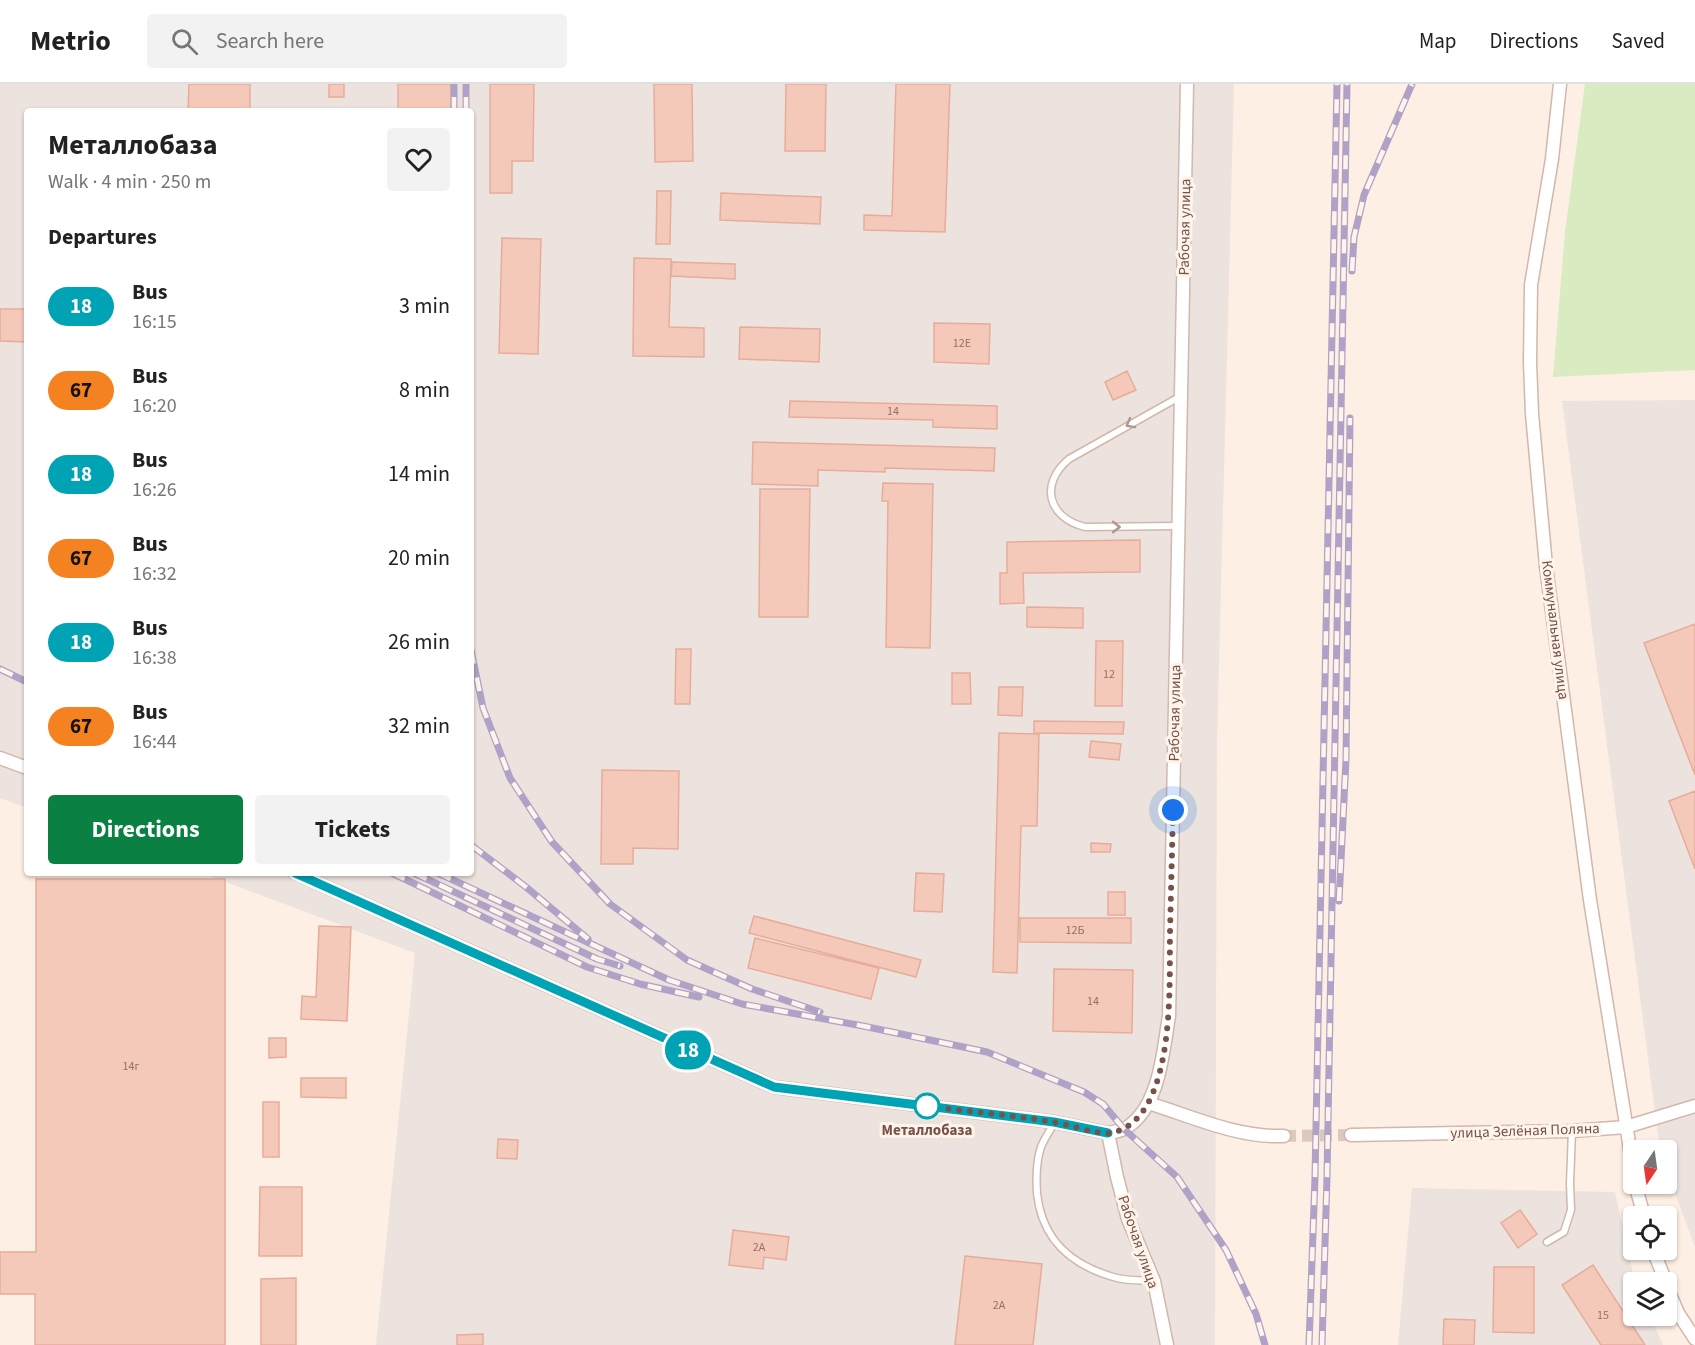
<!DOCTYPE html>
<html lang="en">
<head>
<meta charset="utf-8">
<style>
  body { margin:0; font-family:"Source Sans 3",sans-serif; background:#f2f2f2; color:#222; height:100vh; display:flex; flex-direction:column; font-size:22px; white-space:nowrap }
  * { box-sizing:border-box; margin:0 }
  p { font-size:20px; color:#767676 }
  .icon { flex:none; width:33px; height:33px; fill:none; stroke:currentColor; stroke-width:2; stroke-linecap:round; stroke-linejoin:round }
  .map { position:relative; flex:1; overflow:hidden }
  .details { position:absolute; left:24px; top:24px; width:450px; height:768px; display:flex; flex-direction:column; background:#fff; border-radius:6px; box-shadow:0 2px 4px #0004 }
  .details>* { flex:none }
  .badge { padding:0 12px; border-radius:20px; font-size:21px; line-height:39px }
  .needle { width:39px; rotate:193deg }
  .tools { position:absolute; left:1623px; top:1056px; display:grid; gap:12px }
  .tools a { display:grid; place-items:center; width:54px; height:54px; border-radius:6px; background:#fff; box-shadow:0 2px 4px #0004; font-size:30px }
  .you { position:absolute; width:30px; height:30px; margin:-15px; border:4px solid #fff; border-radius:50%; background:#1a73e8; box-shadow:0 0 0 9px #1a73e833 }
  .map>.badge { position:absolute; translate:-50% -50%; box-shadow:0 0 0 3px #fff }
  h2 { padding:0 24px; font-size:22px; line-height:54px }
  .round { display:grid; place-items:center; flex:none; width:63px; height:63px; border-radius:6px; background:#f2f2f2 }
  .summary { display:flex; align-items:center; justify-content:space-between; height:102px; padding:0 24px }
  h1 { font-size:28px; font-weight:700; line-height:45px }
  .button { display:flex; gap:12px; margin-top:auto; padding:12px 24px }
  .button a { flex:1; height:69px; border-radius:6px; background:#0b8043; color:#fff; font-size:24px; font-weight:700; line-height:69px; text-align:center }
  .button a+a { background:#f2f2f2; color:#222 }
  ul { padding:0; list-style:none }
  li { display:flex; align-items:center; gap:18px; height:84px; padding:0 24px }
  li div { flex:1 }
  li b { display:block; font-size:22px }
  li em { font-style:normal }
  li .badge { min-width:66px; font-weight:700; text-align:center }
  header { display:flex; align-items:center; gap:36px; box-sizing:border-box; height:84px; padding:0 30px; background:#fff; border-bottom:2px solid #e0e0e0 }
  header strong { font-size:28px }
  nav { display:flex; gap:33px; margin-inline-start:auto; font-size:21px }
  .search { width:420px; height:54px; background:#f2f2f2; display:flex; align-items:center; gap:15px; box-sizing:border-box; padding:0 21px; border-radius:6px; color:#767676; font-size:22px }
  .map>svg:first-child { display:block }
</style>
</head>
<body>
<header>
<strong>Metrio</strong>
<div class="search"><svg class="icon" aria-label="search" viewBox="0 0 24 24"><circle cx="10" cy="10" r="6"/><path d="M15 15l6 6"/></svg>Search here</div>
<nav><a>Map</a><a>Directions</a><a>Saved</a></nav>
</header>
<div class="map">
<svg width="1695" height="1261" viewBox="0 0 1695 1261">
  <rect width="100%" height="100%" fill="#fdefe3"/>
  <path fill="#ece3de" d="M0 0H1234L1217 658 1215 1261H376L415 869 202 789H471V27H27V724L0 714Z
    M1695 316V1163L1667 1088 1666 1066H1660L1562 317Z
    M1412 1104 1615 1108 1635 1198 1634 1232H1650L1663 1261H1398Z"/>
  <path fill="#d8ebc1" d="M1585 0H1695V286L1553 293 1565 148Z"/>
  <path fill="#f4c9ba" stroke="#e7ac99" stroke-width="1.5" d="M189 0H250V27H188Z
    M329 0H344V13H329Z
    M398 0H451V27H398Z
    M490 0H534L533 77H512V109H490Z
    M654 0H692L693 77 655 78Z
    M786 0H826L825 67H785Z
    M896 0H950L945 148 864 146V131L892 132Z
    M657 107H671L670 160H656Z
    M721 109 821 113 820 140 720 136Z
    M502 154 541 155 538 270 499 269Z
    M634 174 671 175 669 243 704 244V273L633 272Z
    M672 178 735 180V195L671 192Z
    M0 225H27V258L0 257Z
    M934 239 990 240 989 280 934 278Z
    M740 243 820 245 819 278 739 275Z
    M1127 287 1136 306 1113 316 1105 298Z
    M790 317 997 322V345L933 343V336L789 333Z
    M753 358 995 364 994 387 885 384V388L818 386V402L752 400Z
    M883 399 933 400 930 564 886 563 888 417H882Z
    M760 405H810L808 533H759Z
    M1140 456V488L1023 489 1024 519 1000 520V489H1007V458Z
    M1027 523 1083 524V544L1027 543Z
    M1695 540V691L1644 559Z
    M1096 557H1123L1122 622H1095Z
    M676 565H691L690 620H675Z
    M952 589H970L971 620H952Z
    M999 603H1023L1022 632 998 631Z
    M1034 637 1124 638 1123 650 1034 649Z
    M999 649 1039 650 1037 742H1021L1017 889 993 888Z
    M1091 657 1121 660 1119 676 1089 673Z
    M602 686 679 687 678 765 633 764V780H601Z
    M1695 707V785L1669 717Z
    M1091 759 1111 760 1110 768H1091Z
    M916 789 944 790 942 828 914 827Z
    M36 795H225V1261H35V1210H0V1168H36Z
    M1108 808H1125V831H1108Z
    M754 832 921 876 916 893 749 849Z
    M1020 834H1131V859L1020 858Z
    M319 842 351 843 347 937 301 935 302 912 316 913Z
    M755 854 879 884 871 915 748 884Z
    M1054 885 1133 886 1132 949 1053 947Z
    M269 954H286V973L269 974Z
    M301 994H346V1014L301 1013Z
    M263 1018H279V1073H263Z
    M498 1055 518 1056 517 1075 497 1074Z
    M260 1103H302V1172H259Z
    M1520 1126 1537 1150 1518 1164 1501 1139Z
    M733 1146 789 1153 786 1176 764 1173 763 1185 729 1181Z
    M965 1172 1042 1180 1033 1261H955Z
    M1593 1181 1645 1261H1601L1562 1201Z
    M1494 1183H1534V1249L1493 1248Z
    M296 1194V1261H261V1195Z
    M1444 1235 1475 1236 1474 1261H1443Z
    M483 1250V1261H457V1251Z"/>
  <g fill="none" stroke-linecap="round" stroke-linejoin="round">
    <path stroke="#dcc8bc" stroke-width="12" stroke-dasharray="12 6" stroke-linecap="butt" d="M1284 1052 1351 1051"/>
    <g stroke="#d1b7ac" stroke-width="9">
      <path id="service" d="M1179 442 1085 443C1048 434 1039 400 1069 375L1181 312
        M1054 1039C1050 1047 1044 1055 1041 1063 1036 1078 1036 1094 1037 1109 1042 1157 1072 1182 1117 1194 1129 1197 1142 1196 1154 1197
        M1547 1158 1564 1148 1571 1126 1570 1099 1572 1047"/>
    </g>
    <g stroke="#d1b7ac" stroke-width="15">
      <path id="minor" d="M1560 0 1552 75 1531 201 1530 278 1532 330 1546 482 1590 816 1634 1090
        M0 674 27 684
        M295 789 774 1003 1054 1038 1108 1049
        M1148 1019C1191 1032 1237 1054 1284 1052
        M1351 1051 1572 1047 1626 1043 1695 1022
        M1635 1100 1644 1132
        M1653 1166 1666 1198
        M1666 1201 1678 1229 1695 1255
        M1167 1261 1154 1197 1128 1135 1117 1093 1108 1049C1114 1048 1121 1047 1126 1044 1160 1023 1163 967 1169 932L1187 0"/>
    </g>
    <use href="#service" stroke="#fff" stroke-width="6"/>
    <use href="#minor" stroke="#fff" stroke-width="12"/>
    <g stroke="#b0a1c7" stroke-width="7">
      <path id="rail" d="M454 27V0
        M466 27V0
        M1352 187 1354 153 1364 111 1412 0
        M471 566 483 624 510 694 552 758 610 820 687 876 752 905 820 928
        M0 585 27 598
        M471 761 526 803 588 855
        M392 789 587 883 640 900 699 913
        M414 789 597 875 620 882
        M438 789 669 896 742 920 863 942 987 968 1084 1008 1103 1020 1124 1045 1177 1093 1226 1166 1256 1230 1265 1261
        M1339 817 1346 675 1350 334
        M1309 1261 1315 1093 1337 0
        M1322 1261 1327 1093 1347 0"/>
    </g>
    <use href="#rail" stroke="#fff4eb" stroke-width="4.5" stroke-dasharray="14" stroke-linecap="butt"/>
  </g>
  <defs><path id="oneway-chevron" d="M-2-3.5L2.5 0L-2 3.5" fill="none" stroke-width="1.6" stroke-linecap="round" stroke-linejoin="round" transform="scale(1.5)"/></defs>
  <g stroke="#ad9791">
    <use href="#oneway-chevron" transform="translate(1130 340) rotate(151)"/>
    <use href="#oneway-chevron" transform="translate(1116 443)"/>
  </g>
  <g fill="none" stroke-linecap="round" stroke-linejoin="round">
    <g stroke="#fff" stroke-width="14">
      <path id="line" d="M295 789 774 1003 1054 1038 1108 1049"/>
    </g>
    <use href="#line" stroke="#00a3b4" stroke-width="9"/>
    <path stroke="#775248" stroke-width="6" stroke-dasharray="0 10.8" d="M927 1022C969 1028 1011 1031 1053 1038 1067 1040 1098 1051 1111 1049 1177 1036 1169 899 1170 849 1171 808 1172 767 1173 726"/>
  </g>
  <circle fill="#fff" stroke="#00a3b4" stroke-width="3" cx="927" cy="1022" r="12"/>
  <g text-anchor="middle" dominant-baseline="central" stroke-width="6" stroke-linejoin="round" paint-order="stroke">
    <g font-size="12" fill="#967064">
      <text x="962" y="259">12Е</text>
      <text x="893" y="327">14</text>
      <text x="1109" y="590">12</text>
      <text x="1075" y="846">12Б</text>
      <text x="1093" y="917">14</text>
      <text x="131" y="982">14г</text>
      <text x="759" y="1163">2А</text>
      <text x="999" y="1221">2А</text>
      <text x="1603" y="1231">15</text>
    </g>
    <g font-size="15" fill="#775248" stroke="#fff4eb">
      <text transform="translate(1185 143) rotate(-89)">Рабочая улица</text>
      <text transform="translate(1555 546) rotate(83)">Коммунальная улица</text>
      <text transform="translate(1175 629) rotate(-89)">Рабочая улица</text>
      <text transform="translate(1525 1047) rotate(-2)">улица Зелёная Поляна</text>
      <text transform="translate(1138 1158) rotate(71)">Рабочая улица</text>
    </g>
    <g font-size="15" font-weight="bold" fill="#775248" stroke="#fff4eb">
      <text x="927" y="1046">Металлобаза</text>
    </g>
  </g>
</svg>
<div class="tools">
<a><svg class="needle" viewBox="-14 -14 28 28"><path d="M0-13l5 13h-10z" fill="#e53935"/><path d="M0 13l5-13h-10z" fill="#767676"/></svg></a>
<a><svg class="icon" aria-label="locate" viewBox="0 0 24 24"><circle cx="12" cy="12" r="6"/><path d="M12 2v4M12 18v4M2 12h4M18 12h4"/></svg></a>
<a><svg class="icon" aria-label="layers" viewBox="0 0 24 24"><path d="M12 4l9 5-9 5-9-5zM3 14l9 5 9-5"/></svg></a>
</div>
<div class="you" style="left:1173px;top:726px"></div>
<b class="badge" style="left:688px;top:966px;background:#00a3b4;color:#fff">18</b>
<section class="details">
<div class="summary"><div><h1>Металлобаза</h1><p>Walk · 4 min · 250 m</p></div><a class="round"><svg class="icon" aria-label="heart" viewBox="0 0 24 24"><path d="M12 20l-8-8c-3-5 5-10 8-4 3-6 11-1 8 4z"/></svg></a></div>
<h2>Departures</h2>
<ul>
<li><span class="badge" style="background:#00a3b4;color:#fff">18</span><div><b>Bus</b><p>16:15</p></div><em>3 min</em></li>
<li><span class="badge" style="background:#f58220;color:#111">67</span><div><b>Bus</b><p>16:20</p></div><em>8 min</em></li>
<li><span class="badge" style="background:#00a3b4;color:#fff">18</span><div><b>Bus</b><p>16:26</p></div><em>14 min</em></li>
<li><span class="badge" style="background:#f58220;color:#111">67</span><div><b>Bus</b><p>16:32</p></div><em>20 min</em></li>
<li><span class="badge" style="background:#00a3b4;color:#fff">18</span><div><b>Bus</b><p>16:38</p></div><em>26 min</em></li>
<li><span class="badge" style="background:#f58220;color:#111">67</span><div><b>Bus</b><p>16:44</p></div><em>32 min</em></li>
</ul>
<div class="button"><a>Directions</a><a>Tickets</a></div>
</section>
</div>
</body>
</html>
